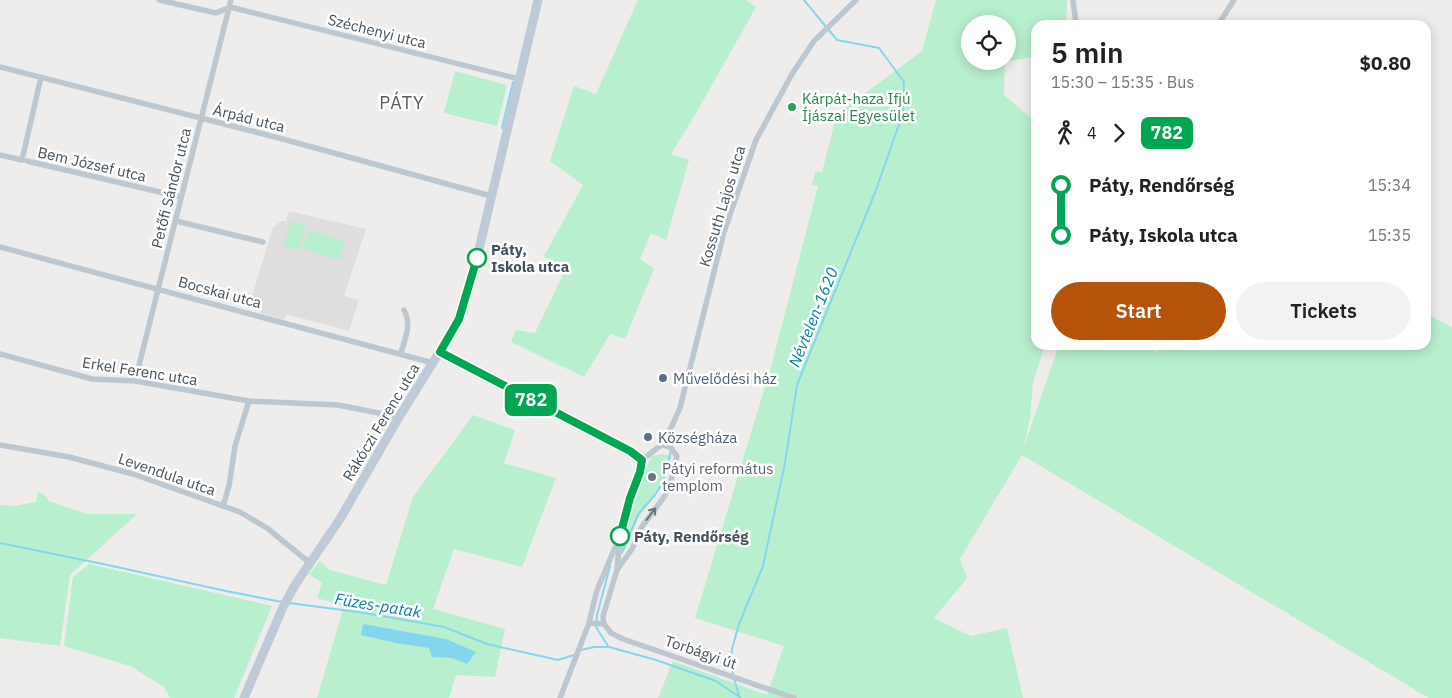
<!DOCTYPE html>
<html lang="en">
<head>
<meta charset="utf-8">
<style>
  body { margin:0; font-family:"IBM Plex Sans",sans-serif; background:#f2f2f2; color:#222; height:100vh; display:flex; flex-direction:column; font-size:19px; white-space:nowrap }
  * { box-sizing:border-box; margin:0 }
  p { font-size:16px; color:#767676 }
  .icon { flex:none; width:28px; height:28px; fill:none; stroke:currentColor; stroke-width:2; stroke-linecap:round; stroke-linejoin:round }
  .map { position:relative; flex:1; overflow:hidden }
  .side { position:absolute; left:1031px; top:20px; width:400px; height:330px; display:flex; flex-direction:column; background:#fff; border-radius:15px; box-shadow:0 2px 12px #0003 }
  .side>* { flex:none }
  .badge { padding:0 10px; border-radius:8px; font-size:18px; line-height:32px }
  .buttons { position:absolute; left:961px; top:15px; display:grid; gap:10px }
  .buttons a { display:grid; place-items:center; width:55px; height:55px; border-radius:50%; background:#fff; box-shadow:0 2px 12px #0003; font-size:25px }
  .map>.badge { position:absolute; translate:-50% -50%; box-shadow:0 0 0 2px #fff }
  .legs { display:flex; align-items:center; gap:8px; height:55px; padding:0 20px; font-size:16px }
  .legs p { margin-inline-start:auto }
  .headline { display:flex; align-items:center; justify-content:space-between; height:85px; padding:0 20px }
  h1 { font-size:28px; font-weight:600; line-height:38px }
  .primary-button { display:flex; gap:10px; margin-top:auto; padding:10px 20px }
  .primary-button a { flex:1; height:58px; border-radius:30px; background:#b45309; color:#fff; font-size:20px; font-weight:600; line-height:58px; text-align:center }
  .primary-button a+a { background:#f2f2f2; color:#222 }
  ul { padding:0 20px; list-style:none }
  li { display:flex; align-items:center; gap:18px; height:50px; font-size:19px }
  li i { display:grid; place-items:center; width:8px; height:100%; margin:0 6px; background:currentColor }
  li i::after { content:''; width:12px; height:12px; margin:-6px; border:4px solid; border-radius:50%; background:#fff }
  li p { margin-inline-start:auto }
  li:first-child i { background:linear-gradient(#0000 50%,currentColor 0) }
  li:last-child i { background:linear-gradient(currentColor 50%,#0000 0) }
  .map>svg:first-child { display:block }
</style>
</head>
<body>
<div class="map">
<svg width="1452" height="698" viewBox="0 0 1452 698">
  <rect width="100%" height="100%" fill="#efecec"/>
  <path fill="#e0ddde" d="M289 211 366 229 344 296 359 300 349 331 286 314 284 320 260 313 261 309 249 306 273 227 281 221H286Z"/>
  <path fill="#b8efce" d="M638 0H746L756 7 695 115 671 154 689 160 666 240 651 233 640 259 654 269 625 339 610 334 584 377 511 342 516 330 535 333 565 270 544 256 583 185 550 161 574 86 596 94Z
    M936 0H1067L1066 25H1036V57L1008 61V24H970V61H1005L1004 95 1036 122V345H1045L1033 383 1030 418 1023 449 1059 345H1145L1157 352 1161 345H1426V313L1452 328V698H1429L1022 455 960 559 967 578 934 618 971 636 1007 628 1023 698H658L673 661 767 695 784 646 695 618 771 367 818 186 812 185 815 172H822L837 114 922 51Z
    M455 71 507 85 497 126 444 113Z
    M291 221 306 225 298 251 283 247Z
    M308 230 345 241 340 260 302 249Z
    M473 415 515 430 504 463 556 478 522 567 454 549 433 609 505 629 495 677 456 675 449 698H317L344 606 317 598 322 583 309 574 320 561 330 570 386 585 413 497Z
    M662 454 671 455 664 483 637 520 625 550 620 558 617 557 642 475 652 456Z
    M38 492 44 494 49 501 87 514H137L70 575 60 646 0 638V505L14 506 36 502Z
    M89 564 272 606 234 698H170L164 687 130 666 64 646 73 577Z"/>
  <path fill="#84d6ee" d="M363 624 446 639 476 652 467 664 452 658 432 657 429 648 396 643 361 635Z"/>
  <g fill="none" stroke-linecap="round" stroke-linejoin="round">
    <path stroke="#84d6ee" stroke-width="2" d="M502 128 513 82
      M0 543 103 564 226 591 282 602
      M622 552 639 513 655 495 662 484 667 469 671 450
      M289 603 365 613 444 627 487 644 558 660 574 655
      M608 646 596 627 597 615 610 566
      M581 650 594 647H609L656 660 716 681 741 698
      M733 674 731 658 732 649 739 624 763 566 785 463 797 385 876 190 903 113 904 82 879 48 837 40 804 0
      M734 678 739 696"/>
    <path stroke="#bcc7d0" stroke-width="5.5" d="M159 0 216 13 230 7 519 79
      M1073 0 1076 25
      M1218 25 1234 0
      M0 67 279 138 491 196
      M0 155 22 160 41 77
      M27 161 181 197
      M176 221 263 242
      M0 247 433 363
      M440 352 630 451 642 460
      M401 353C405 339 412 324 404 310
      M0 354 92 379 135 381 249 401 338 405 399 417
      M135 381 231 0
      M0 445 69 457 133 474 240 512 267 528 310 563
      M223 506 229 486 235 446 249 401
      M617 570 632 549 641 528 664 497 670 484 677 456 670 447 663 445
      M589 623 604 624
      M604 624 603 616 617 570 620 535 630 499 640 472 642 460 664 443 680 408 724 232 756 140 792 74 814 41 856 0
      M604 624 611 633 623 639 794 698
      M560 698 589 623 597 590 617 543"/>
    <path stroke="#becad7" stroke-width="9" d="M244 698 283 607 295 585 340 519 399 417 452 332 465 302 476 262 538 0"/>
  </g>
  <defs><path id="oneway-shaft" d="M-6 0H5M1.5-3L5.5 0L1.5 3" fill="none" stroke-width="1.6" stroke-linecap="round" stroke-linejoin="round" transform="scale(1.25)"/></defs>
  <use stroke="#68747d" href="#oneway-shaft" transform="translate(651 514) rotate(-53)"/>
  <g fill="none" stroke-linecap="round" stroke-linejoin="round">
    <g stroke="#fff" stroke-width="11">
      <path id="line-1" d="M477 258 459 319 440 352 630 451 642 460 640 472 630 498 620 536"/>
    </g>
    <use href="#line-1" stroke="#00a651" stroke-width="8"/>
  </g>
  <circle fill="#2e9e5b" stroke="#fff" stroke-width="2" cx="792" cy="107" r="5"/>
  <g fill="#fff" stroke="#00a651" stroke-width="2.5">
    <circle cx="477" cy="258" r="9"/>
    <circle cx="620" cy="536" r="9"/>
  </g>
  <g fill="#5c6f8a" stroke="#fff" stroke-width="2">
    <circle cx="663" cy="378" r="5"/>
    <circle cx="648" cy="437" r="5"/>
  </g>
  <circle fill="#6b7280" stroke="#fff" stroke-width="2" cx="652" cy="477" r="5"/>
  <g text-anchor="middle" dominant-baseline="central" stroke-width="5" stroke-linejoin="round" paint-order="stroke">
    <g font-size="15" fill="#44505a" stroke="#fff">
      <text transform="translate(377 31) rotate(14)">Széchenyi utca</text>
      <text transform="translate(249 118) rotate(14)">Árpád utca</text>
      <text transform="translate(92 164) rotate(13)">Bem József utca</text>
      <text transform="translate(171 188) rotate(-76)">Petőfi Sándor utca</text>
      <text transform="translate(722 206) rotate(-73)">Kossuth Lajos utca</text>
      <text transform="translate(220 292) rotate(15)">Bocskai utca</text>
      <text transform="translate(140 371) rotate(9)">Erkel Ferenc utca</text>
      <text transform="translate(381 422) rotate(-59)">Rákóczi Ferenc utca</text>
      <text transform="translate(167 474) rotate(19)">Levendula utca</text>
      <text transform="translate(701 652) rotate(19)">Torbágyi út</text>
    </g>
    <g font-size="15" fill="#27864d" stroke="#fff" text-anchor="start">
      <text x="802" y="98">Kárpát-haza Ifjú<tspan x="802" dy="17">Íjászai Egyesület</tspan></text>
    </g>
    <g font-size="15" font-weight="bold" fill="#44505a" stroke="#fff" text-anchor="start">
      <text x="491" y="249">Páty,<tspan x="491" dy="17">Iskola utca</tspan></text>
      <text x="634" y="536">Páty, Rendőrség</text>
    </g>
    <g font-size="15" fill="#4e5e75" stroke="#fff" text-anchor="start">
      <text x="673" y="378">Művelődési ház</text>
      <text x="658" y="437">Községháza</text>
    </g>
    <g font-size="15" fill="#5b616d" stroke="#fff" text-anchor="start">
      <text x="662" y="468">Pátyi református<tspan x="662" dy="17">templom</tspan></text>
    </g>
    <g font-size="16" font-style="italic" fill="#0880a1" stroke="#fff">
      <text transform="translate(813 317) rotate(-68)">Névtelen-1620</text>
      <text transform="translate(378 605) rotate(9)">Füzes-patak</text>
    </g>
    <g font-size="18" letter-spacing="1" fill="#595d62" stroke="#fff">
      <text x="402" y="102">PÁTY</text>
    </g>
  </g>
</svg>
<div class="buttons">
<a><svg class="icon" aria-label="locate" viewBox="0 0 24 24"><circle cx="12" cy="12" r="6"/><path d="M12 2v4M12 18v4M2 12h4M18 12h4"/></svg></a>
</div>
<b class="badge" style="left:531px;top:400px;background:#00a651;color:#fff">782</b>
<section class="side">
<div class="headline"><div><h1>5 min</h1><p>15:30 – 15:35 · Bus</p></div><b>$0.80</b></div>
<div class="legs"><svg class="icon" aria-label="walk" viewBox="0 0 24 24"><circle cx="13" cy="4" r="2"/><path d="M13 8l-2 6 4 7M11 14l-3 7M7 12l3-4h3l4 4"/></svg>4<svg class="icon" aria-label="forward" viewBox="0 0 24 24"><path d="M9 5l7 7-7 7"/></svg><b class="badge" style="background:#00a651;color:#fff">782</b></div>
<ul>
<li><i style="color:#00a651"></i><b>Páty, Rendőrség</b><p>15:34</p></li>
<li><i style="color:#00a651"></i><b>Páty, Iskola utca</b><p>15:35</p></li>
</ul>
<div class="primary-button"><a>Start</a><a>Tickets</a></div>
</section>
</div>
</body>
</html>
